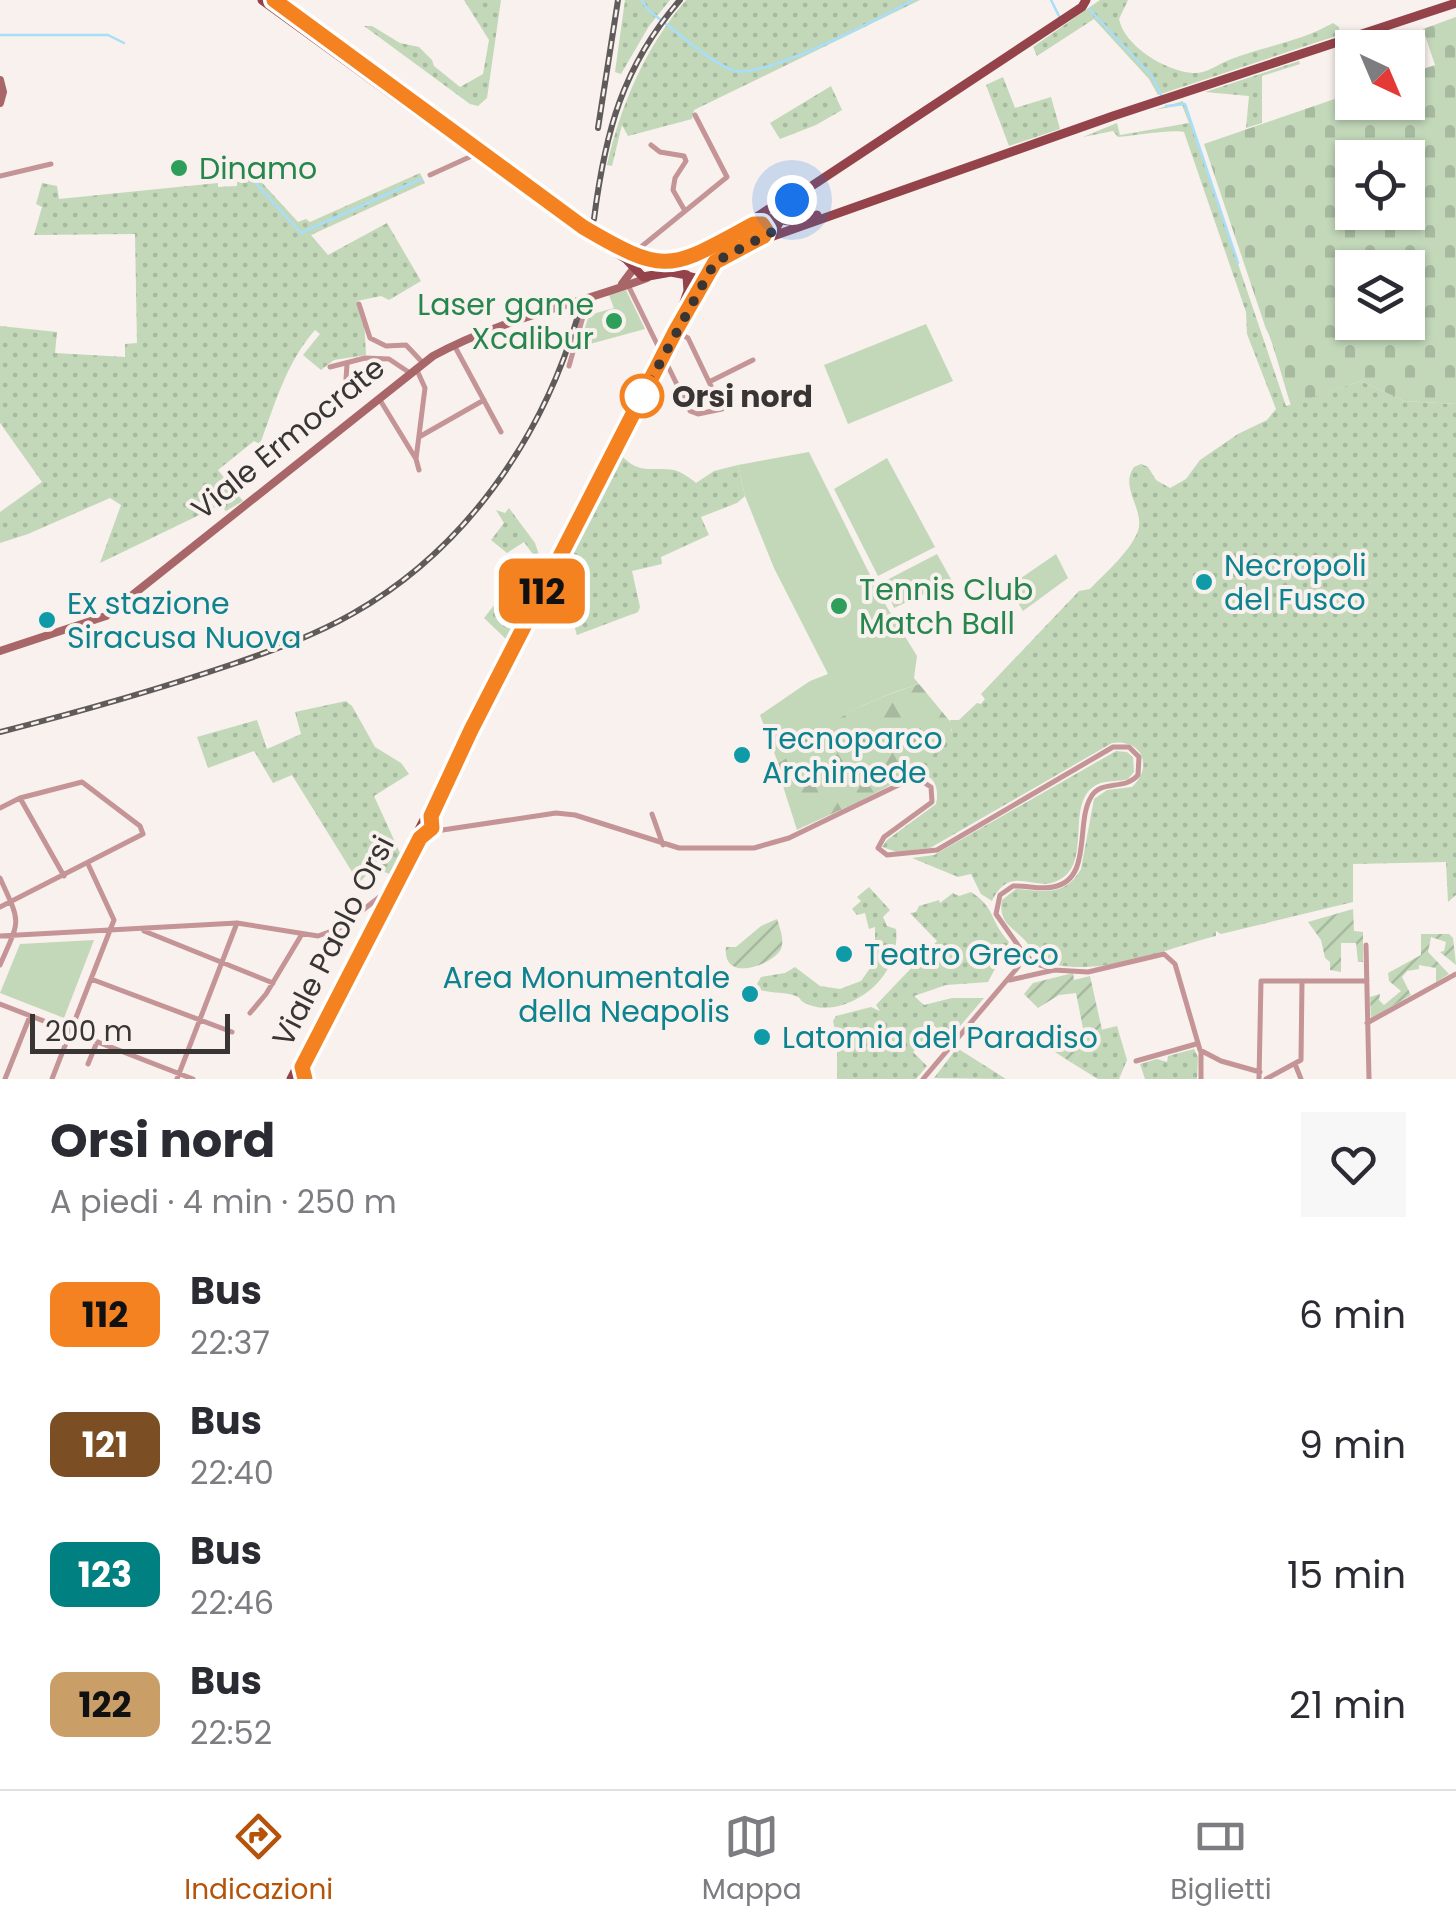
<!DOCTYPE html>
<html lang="it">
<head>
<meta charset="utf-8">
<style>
  body { margin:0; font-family:Poppins,sans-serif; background:#f7f7f7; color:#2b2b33; height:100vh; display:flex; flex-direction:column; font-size:38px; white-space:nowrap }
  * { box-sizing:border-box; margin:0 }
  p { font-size:32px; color:#7c7c81 }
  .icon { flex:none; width:55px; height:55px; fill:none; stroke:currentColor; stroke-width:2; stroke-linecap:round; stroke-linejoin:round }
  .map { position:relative; height:1079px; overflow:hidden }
  .drawer { display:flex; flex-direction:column; background:#fff; flex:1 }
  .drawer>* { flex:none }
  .badge { padding:0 20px; border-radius:15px; font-size:35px; line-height:65px }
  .needle { width:65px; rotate:136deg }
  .buttons { position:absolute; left:1335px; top:30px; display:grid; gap:20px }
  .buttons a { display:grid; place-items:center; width:90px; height:90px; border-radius:0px; background:#fff; box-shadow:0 2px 8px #0004; font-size:50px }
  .scale { position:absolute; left:30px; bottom:25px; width:200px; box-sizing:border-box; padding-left:10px; border:5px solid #383534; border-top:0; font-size:28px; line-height:35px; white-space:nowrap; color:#383534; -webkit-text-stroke:8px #f8f1ed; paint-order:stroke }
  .you { position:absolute; width:50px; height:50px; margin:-25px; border:8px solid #fff; border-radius:50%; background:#1a73e8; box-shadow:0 0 0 15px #1a73e833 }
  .map>.badge { position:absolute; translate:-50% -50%; box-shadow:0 0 0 5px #fff }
  .round { display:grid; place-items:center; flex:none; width:105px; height:105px; border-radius:0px; background:#f7f7f7 }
  .overview { display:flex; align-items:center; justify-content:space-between; height:170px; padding:0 50px }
  h1 { font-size:48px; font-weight:700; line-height:75px }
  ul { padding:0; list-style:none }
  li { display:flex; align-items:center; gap:30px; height:130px; padding:0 50px }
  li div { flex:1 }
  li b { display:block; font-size:38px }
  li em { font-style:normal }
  li .badge { min-width:110px; font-weight:700; text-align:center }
  .tab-bar { display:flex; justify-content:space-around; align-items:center; height:140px; border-top:2px solid #e1e1e2; background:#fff; font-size:28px; color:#7c7c81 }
  .tab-bar a { display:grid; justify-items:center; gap:5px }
  .tab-bar .selected { color:#b45309 }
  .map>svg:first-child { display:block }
</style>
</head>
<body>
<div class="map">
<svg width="1456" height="1079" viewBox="0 0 1456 1079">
  <defs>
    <pattern id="grass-dots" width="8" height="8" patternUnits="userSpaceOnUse" patternTransform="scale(2.5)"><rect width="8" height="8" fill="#c2d8b9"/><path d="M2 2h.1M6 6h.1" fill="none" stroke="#a7baa0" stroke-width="1.8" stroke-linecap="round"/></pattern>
    <pattern id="forest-firs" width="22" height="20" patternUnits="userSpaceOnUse" patternTransform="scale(2.5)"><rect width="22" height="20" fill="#c2d8b9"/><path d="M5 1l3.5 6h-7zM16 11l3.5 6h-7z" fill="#a7baa0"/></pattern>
    <pattern id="cemetery-stones" width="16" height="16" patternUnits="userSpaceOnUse" patternTransform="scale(2.5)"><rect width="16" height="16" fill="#c2d8b9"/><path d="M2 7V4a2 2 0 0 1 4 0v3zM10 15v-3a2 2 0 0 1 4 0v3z" fill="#a7baa0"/></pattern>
    <pattern id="garden-furrows" width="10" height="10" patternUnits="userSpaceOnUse" patternTransform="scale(2.5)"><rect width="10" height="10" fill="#c2d8b9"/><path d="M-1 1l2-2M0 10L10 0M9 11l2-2" fill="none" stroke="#a7baa0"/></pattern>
  </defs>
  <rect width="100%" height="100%" fill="#f8f1ed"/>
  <path fill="url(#grass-dots)" d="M464 0H501L487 98 478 106 470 104 364 26H372L400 43 419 47 432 60 434 66 460 87 483 74 489 40Z
    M625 0H670L649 26 621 74 615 72Z
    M686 0H920L694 110 692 119 628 136 622 125 612 166 607 165C621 104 645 48 686 0Z
    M1100 0H1128L1119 19C1124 46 1166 71 1192 73 1207 74 1216 65 1229 60 1264 46 1300 42 1333 23L1339 27V35L1158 95 1149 79 1094 19 1037 56 1033 47Z
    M1299 61 1300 64 1262 76V123L1246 128 1249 96 1205 92Z
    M1003 77 1015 108 1051 97 1060 129 1009 146 986 85Z
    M831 86 842 110 816 125 780 139 770 123Z
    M1183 101 1286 406 1361 381 1404 401 1456 404V895L1448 902 1446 862 1353 864V902L1221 934 1216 931V936C1159 950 1092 983 1034 958 1028 929 996 931 1002 900L1016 889C1044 891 1065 897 1081 869L1094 799 1107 790 1132 787C1154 767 1142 738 1112 743L930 848 897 852 882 847 887 840 936 804C940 787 934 774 915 772L952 730 950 720H959L977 703 981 704 985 699 981 694 1079 591 1090 589C1105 573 1130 552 1138 531 1145 509 1119 488 1134 467L1141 464 1148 467 1156 480 1170 488 1186 479 1200 460 1238 434 1267 420 1276 409 1247 334 1246 312 1184 132C1173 129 1132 136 1118 137L1113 131 1083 137 1117 123 1120 135 1189 123 1182 105 1154 110Z
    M420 173 425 183 311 235 328 255 387 223 421 281 389 300 381 296 357 301 364 318 366 355 334 360 321 370 303 355 320 334 315 330C286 363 275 404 260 444L254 441 218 470 243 501 226 511 220 505 100 563 121 505 110 498 28 534 0 543V512L42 482 0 423V326L57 332 55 353 125 357V344L137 343 135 234 34 235 42 207 36 204 42 183 57 186 59 199 218 183V187L237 186V182L247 181 254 174 298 222 306 219 310 222Z
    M620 454C640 476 650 466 674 470 682 472 690 478 696 483L714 471 738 465 745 496 737 503 701 517 709 535 661 557 662 564 632 571 640 607 638 612 577 635 563 589 565 584 596 577 554 586V583Z
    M509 508 535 543 544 569 508 641 484 618 523 568 528 565 532 572 537 569 533 563 537 560 524 542 507 553 491 540 504 523 496 510 505 513Z
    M346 701 352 706 375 747 401 763 409 774 374 796 400 853 390 874 373 868 359 883 292 775 273 783 254 751 208 768 197 737 257 720 267 749 301 734 295 712Z
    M1116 751 1127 752 1133 757 1134 772 1128 779C1119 782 1107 780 1098 784 1063 801 1094 862 1059 880 1034 894 1011 862 992 901L981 894 971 874 958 877 912 858 934 855Z
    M869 887 890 910 883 917 887 926 896 929C898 948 892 966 880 980 864 1000 828 1017 803 1002 801 1001 800 998 798 997 789 992 771 993 760 990L757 984 761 977 785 973 795 967 820 986 840 989 861 981 873 964 870 962 875 947V927L869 929 865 913 857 915 852 909 861 901 857 897Z
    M971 892C996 908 989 920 1009 942L988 982 946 985 914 996 924 1005 952 998H984L950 1038 929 1022 926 1038 913 1052 927 1066 916 1079H837V1040L833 1021 836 1016 871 1007 880 1011 876 1005 937 941 910 913 916 912 919 906 939 900 940 903 953 893 959 896Z
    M1117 1026 1127 1060 1119 1079H1098L1072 1063 1086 1045 1084 1034Z
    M957 1048 1006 1079 934 1078Z
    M1194 1049 1198 1057 1197 1079H1145L1140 1064 1157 1059 1167 1062 1168 1056Z"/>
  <path fill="url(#forest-firs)" d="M919 684 953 725C940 773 839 809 797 830L776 764C788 759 789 751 798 744 836 716 875 698 919 684Z"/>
  <path fill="url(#cemetery-stones)" fill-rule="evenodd" d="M1456 17V404L1404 401 1361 381 1291 405C1285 389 1272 337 1266 329L1204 144 1352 93V102H1408V74L1435 65 1423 29ZM1352 158H1408V212H1352ZM1352 268H1408V322H1352Z"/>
  <path fill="#c2d8b9" d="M626 290 645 329 579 347 589 315 614 308 609 295Z
    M926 324 953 381 848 424 824 365Z
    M809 452 882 599 917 656 914 678 919 684C873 698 839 716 800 743 790 750 791 758 778 763L760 715 810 681 828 674 774 568 745 496 738 465Z
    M887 458 935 547 878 576 834 489Z
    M937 554 952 581 894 608 883 582Z
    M1056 554 1068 578 1023 611 1008 587Z
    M94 940 64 1018 0 993 20 944Z"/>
  <path fill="url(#garden-furrows)" d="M1353 909 1354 931 1363 932V962H1358L1356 943H1341V972L1330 970V962L1325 958 1321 940 1308 922Z
    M777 919C780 928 786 944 779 952 766 968 722 981 726 947H736L761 926Z
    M1421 934H1449L1453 938 1456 965 1440 952 1444 951 1446 942 1431 937 1428 952 1449 974 1436 982V968L1419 965V969L1407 971 1402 977 1411 995 1371 1019 1370 997 1380 994 1379 1000 1384 1005 1401 991 1389 981 1388 973 1421 955Z
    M1073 973 1074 980 1090 976 1102 1030 1084 1034 1086 1045 1072 1063 1055 1052 1068 1037 1084 1033 1076 993 1059 995 1038 1008 1024 994 1033 983Z"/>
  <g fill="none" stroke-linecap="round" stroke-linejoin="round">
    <path stroke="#a8defa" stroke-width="2.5" d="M642 0 647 9C667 24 713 65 735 71 766 78 882 17 913 0
      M1051 0 1059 16
      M1089 9 1152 76 1161 95
      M0 35H108L124 43
      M1166 106 1185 104 1238 263
      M251 178 301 233 421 179"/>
    <path stroke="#c49496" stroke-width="5" d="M651 145 660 152 684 156 686 161 675 178 673 190 685 211
      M430 175 474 155
      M0 176 51 164
      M636 251 727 177 695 115
      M628 285 690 411 698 414 722 409 688 338 675 331
      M359 304 370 338 386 346 406 345 423 363
      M454 345 501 432
      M569 366 588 299
      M330 367 365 358 389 359 410 373
      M346 379 347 364
      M709 382 753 360
      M380 400 416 459 419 470
      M419 437 484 400
      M416 459 425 388 416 368
      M20 798 64 876
      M0 808 20 798 82 782 140 826 143 834 0 907
      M652 814 663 845
      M429 832 556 813 575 815 679 848H754L789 838 915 777 931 787 932 802 884 837 878 848 887 855 937 850 1113 747H1129L1139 757 1138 775C1125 791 1101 779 1091 797 1075 823 1093 880 1053 887 1040 890 1026 885 1013 886L1000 895 996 914 1022 951 1018 967 923 1079
      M0 878C21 925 21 917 0 965
      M144 931 273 983
      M0 936 237 923 318 936 340 928 382 895
      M1366 945 1369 1079
      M1024 953 1034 963 1053 969
      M91 979 232 1032
      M1010 980 1054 970 1088 972 1164 954 1175 964 1200 1050 1221 1061 1260 1072
      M0 1004 193 1079
      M250 1013 266 994 302 934
      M1367 1023 1456 974
      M1136 1061 1196 1044
      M88 1064 97 1042
      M1295 1064 1301 1079
      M5 1079 30 1016
      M52 1079 114 920 88 864
      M177 1079 237 923
      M1201 1079V1052
      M1259 1079 1261 981H1367
      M1266 1079 1301 1060 1302 981"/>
    <path stroke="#a96669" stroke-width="8" d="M0 80 3 92 0 103
      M622 284 637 264
      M0 651 106 616 433 356C500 319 576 305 647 278
      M301 1070 305 1079"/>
    <path stroke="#94434a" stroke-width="9" d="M262 0 525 191
      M274 0 583 227 652 262H680L695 257 767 218 797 222 817 215
      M755 218 792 194
      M766 235 776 228 792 199 1082 7 1086 0
      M608 247 626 259 643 277 671 272 687 275
      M742 247 1113 116 1456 3
      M688 276 699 279 721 258 743 246
      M677 323 688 291 687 276
      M416 845 421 836 432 829 434 810
      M291 1079 676 329 715 262"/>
    <g stroke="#5f5b5a" stroke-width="6">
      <path id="rail" d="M598 128 618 0
        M594 219C605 133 622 67 680 0
        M0 732C79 712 156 690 233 664 274 650 315 635 352 614 464 551 541 440 577 319"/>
    </g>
    <use href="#rail" stroke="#f8f1ed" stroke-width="2.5" stroke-dasharray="8" stroke-linecap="butt"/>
  </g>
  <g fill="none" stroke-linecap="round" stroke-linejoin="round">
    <g stroke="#fff" stroke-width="22">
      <path id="line" d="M274 0 583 227C669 278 671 268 754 224H762L766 230 764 236 715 262 676 330 471 730 431 816 432 828 420 838 302 1067 305 1079"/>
    </g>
    <use href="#line" stroke="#f58220" stroke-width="15"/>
    <path stroke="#383534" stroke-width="10" stroke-dasharray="0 18" d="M642 396 715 262 772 232 792 200"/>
  </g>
  <g fill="#2e9e5b" stroke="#f8f1ed" stroke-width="4">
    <circle cx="179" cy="168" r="10"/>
    <circle cx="614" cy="321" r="10"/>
    <circle cx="839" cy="606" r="10"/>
  </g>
  <circle fill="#fff" stroke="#f58220" stroke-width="5" cx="642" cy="396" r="20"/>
  <g fill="#0f9aa8" stroke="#f8f1ed" stroke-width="4">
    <circle cx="1204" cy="582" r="10"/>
    <circle cx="47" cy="620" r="10"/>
    <circle cx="742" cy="755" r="10"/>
    <circle cx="844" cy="954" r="10"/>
    <circle cx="750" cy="994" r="10"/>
    <circle cx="762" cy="1037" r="10"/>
  </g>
  <g text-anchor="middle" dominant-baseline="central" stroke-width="8" stroke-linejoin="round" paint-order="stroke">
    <g font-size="30" fill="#27864d" stroke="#f8f1ed" text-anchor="start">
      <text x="199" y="168">Dinamo</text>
      <text x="594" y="304" text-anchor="end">Laser game<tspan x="594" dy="34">Xcalibur</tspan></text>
      <text x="859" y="589">Tennis Club<tspan x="859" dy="34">Match Ball</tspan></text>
    </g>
    <g font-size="30" font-weight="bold" fill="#383534" stroke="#f8f1ed" text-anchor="start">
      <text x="672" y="396">Orsi nord</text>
    </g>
    <g font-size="30" fill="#383534" stroke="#f8f1ed">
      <text transform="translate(288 438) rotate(-39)">Viale Ermocrate</text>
      <text transform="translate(333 941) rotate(-63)">Viale Paolo Orsi</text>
    </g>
    <g font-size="30" fill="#0d838f" stroke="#f8f1ed" text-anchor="start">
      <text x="1224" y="565">Necropoli<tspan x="1224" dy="34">del Fusco</tspan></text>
      <text x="67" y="603">Ex stazione<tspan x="67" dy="34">Siracusa Nuova</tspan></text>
      <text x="762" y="738">Tecnoparco<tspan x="762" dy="34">Archimede</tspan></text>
      <text x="864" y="954">Teatro Greco</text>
      <text x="730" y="977" text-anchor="end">Area Monumentale<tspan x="730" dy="34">della Neapolis</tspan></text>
      <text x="782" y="1037">Latomia del Paradiso</text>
    </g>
  </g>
</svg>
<div class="buttons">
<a><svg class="needle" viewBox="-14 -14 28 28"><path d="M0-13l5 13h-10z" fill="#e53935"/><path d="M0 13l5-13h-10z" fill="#7c7c81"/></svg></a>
<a><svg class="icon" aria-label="locate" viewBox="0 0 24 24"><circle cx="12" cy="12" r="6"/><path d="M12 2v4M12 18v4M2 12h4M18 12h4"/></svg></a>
<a><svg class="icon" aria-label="layers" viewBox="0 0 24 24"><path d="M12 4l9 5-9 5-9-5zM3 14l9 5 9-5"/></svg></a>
</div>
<div class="scale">200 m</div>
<div class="you" style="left:792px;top:200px"></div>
<b class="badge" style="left:542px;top:591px;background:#f58220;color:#111">112</b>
</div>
<section class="drawer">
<div class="overview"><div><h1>Orsi nord</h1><p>A piedi · 4 min · 250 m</p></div><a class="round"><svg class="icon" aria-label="heart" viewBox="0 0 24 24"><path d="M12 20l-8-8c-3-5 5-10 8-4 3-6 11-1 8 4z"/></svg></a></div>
<ul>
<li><span class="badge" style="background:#f58220;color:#111">112</span><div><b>Bus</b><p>22:37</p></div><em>6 min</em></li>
<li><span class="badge" style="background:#7c4e23;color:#fff">121</span><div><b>Bus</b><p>22:40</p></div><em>9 min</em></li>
<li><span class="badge" style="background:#008080;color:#fff">123</span><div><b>Bus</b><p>22:46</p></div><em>15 min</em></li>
<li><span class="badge" style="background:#c99e67;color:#111">122</span><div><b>Bus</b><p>22:52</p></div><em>21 min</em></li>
</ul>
</section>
<nav class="tab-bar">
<a class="selected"><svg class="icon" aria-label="directions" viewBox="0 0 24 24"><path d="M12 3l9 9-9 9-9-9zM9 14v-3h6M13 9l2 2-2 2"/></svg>Indicazioni</a>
<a><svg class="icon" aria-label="map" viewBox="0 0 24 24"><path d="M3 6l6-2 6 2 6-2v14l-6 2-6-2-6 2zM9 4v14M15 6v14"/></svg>Mappa</a>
<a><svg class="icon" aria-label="tickets" viewBox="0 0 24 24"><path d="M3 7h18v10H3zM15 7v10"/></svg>Biglietti</a>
</nav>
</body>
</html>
